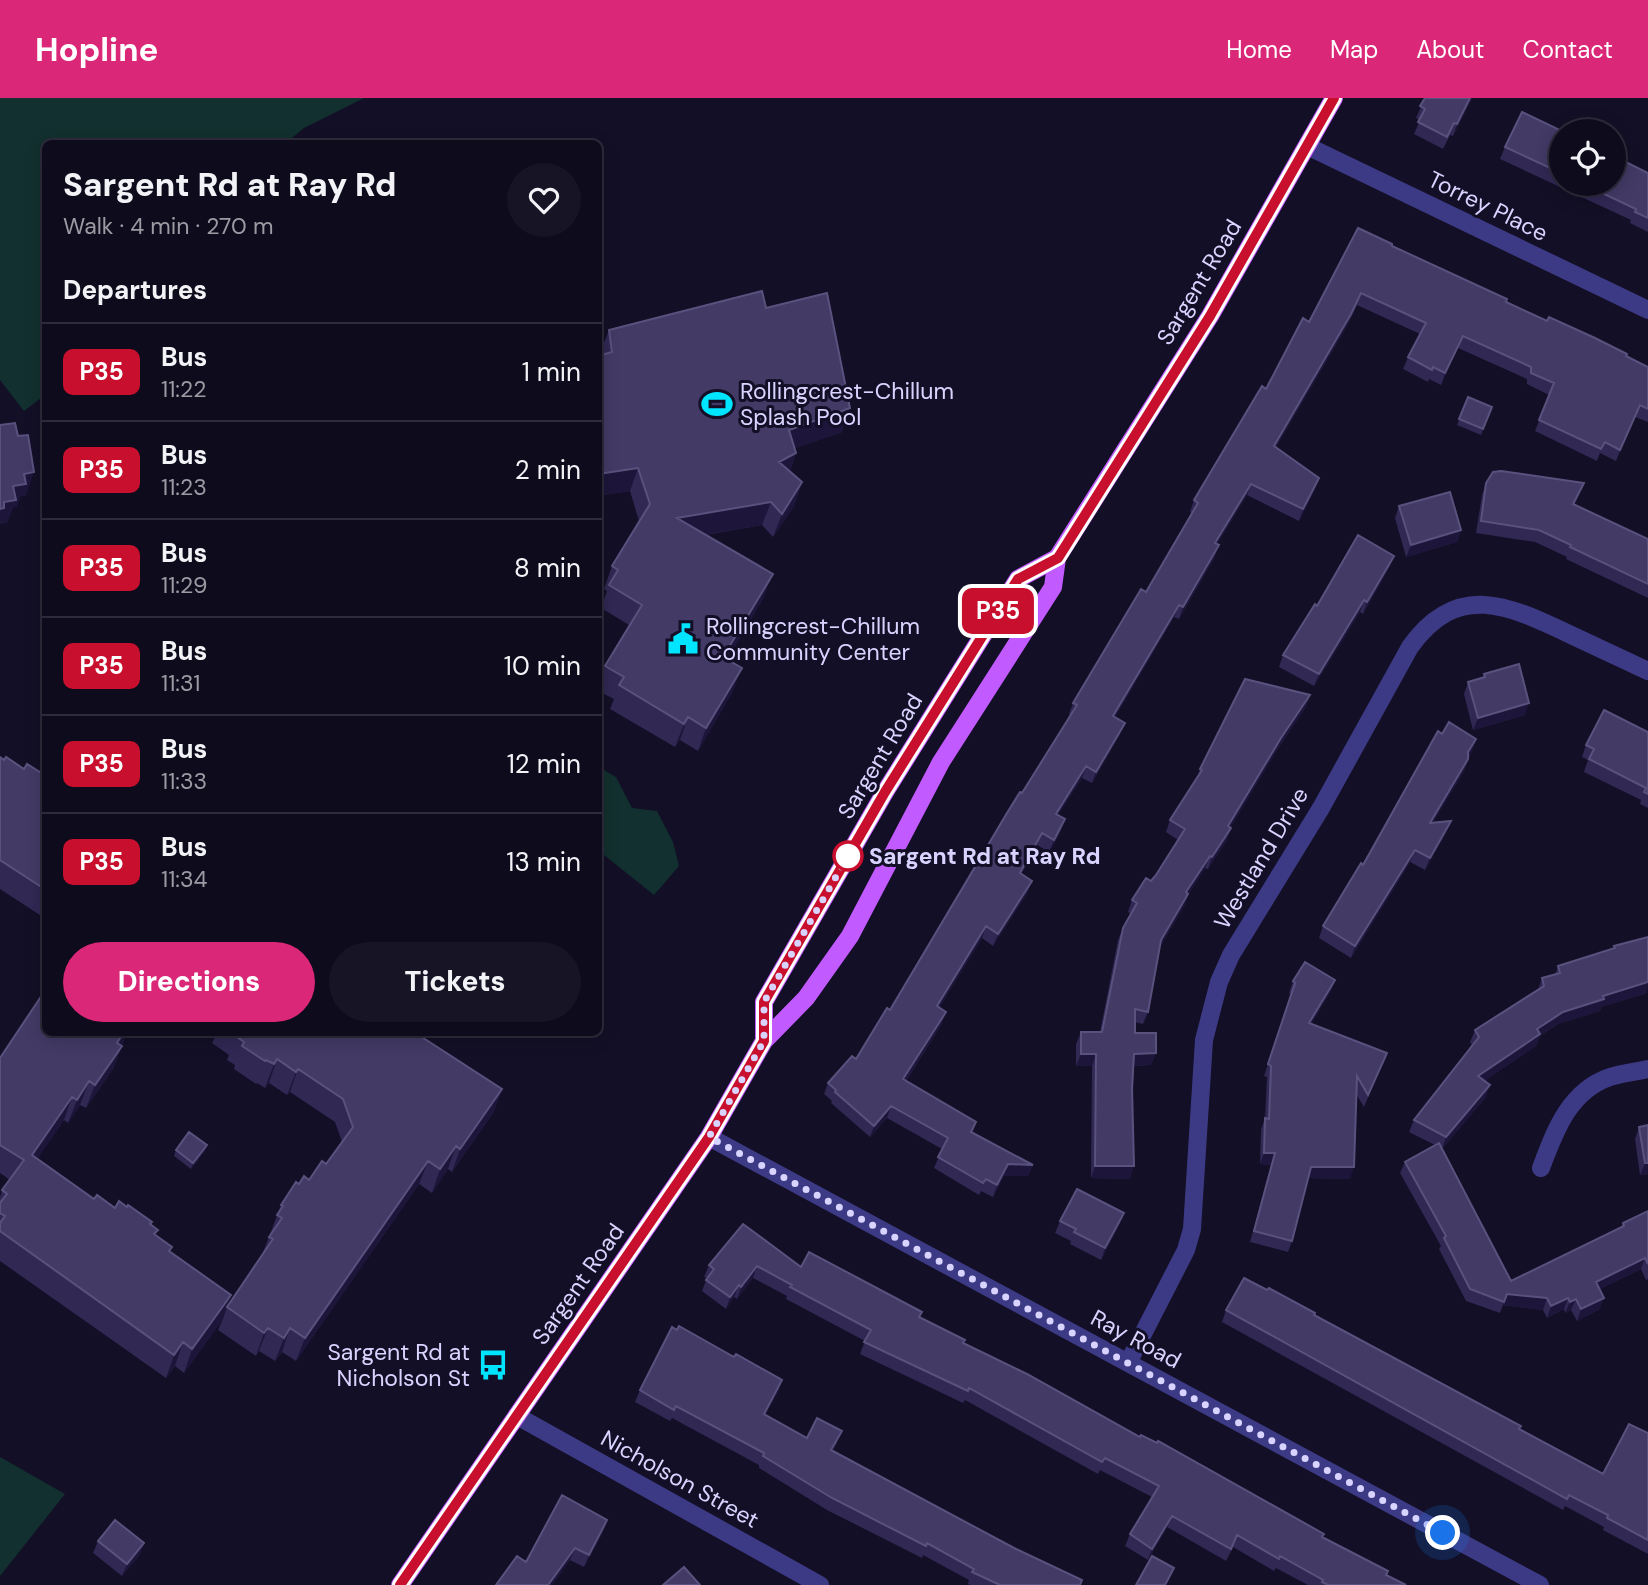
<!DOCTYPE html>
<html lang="en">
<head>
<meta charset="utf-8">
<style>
  body { margin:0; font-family:"DM Sans",sans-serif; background:#171425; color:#f1f3f6; height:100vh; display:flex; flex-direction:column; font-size:26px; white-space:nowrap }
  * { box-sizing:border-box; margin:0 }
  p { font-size:23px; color:#9b9ba3 }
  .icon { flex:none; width:38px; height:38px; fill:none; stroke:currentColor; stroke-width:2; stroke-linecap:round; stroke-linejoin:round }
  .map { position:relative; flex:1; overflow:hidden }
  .drawer { position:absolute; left:42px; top:42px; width:560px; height:896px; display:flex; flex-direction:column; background:#0e0b1c; border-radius:10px; box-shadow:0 4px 18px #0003,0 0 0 2px #2e2b3b }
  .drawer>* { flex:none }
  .badge { padding:0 14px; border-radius:10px; font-size:24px; line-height:46px }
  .buttons { position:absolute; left:1549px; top:21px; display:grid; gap:14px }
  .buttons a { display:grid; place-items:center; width:77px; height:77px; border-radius:50%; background:#0e0b1c; box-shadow:0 4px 18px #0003,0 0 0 2px #2e2b3b; font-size:35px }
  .you { position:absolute; width:35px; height:35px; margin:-18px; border:5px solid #fff; border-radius:50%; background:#1a73e8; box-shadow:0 0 0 10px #1a73e833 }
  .map>.badge { position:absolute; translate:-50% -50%; box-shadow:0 0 0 4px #fff }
  h2 { padding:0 21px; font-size:26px; line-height:63px }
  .round { display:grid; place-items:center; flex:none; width:74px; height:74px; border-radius:37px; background:#171425 }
  .head { display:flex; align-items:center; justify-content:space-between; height:119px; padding:0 21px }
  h1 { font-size:33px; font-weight:800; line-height:52px }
  .primary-button { display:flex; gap:14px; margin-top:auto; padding:14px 21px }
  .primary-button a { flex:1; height:80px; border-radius:42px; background:#db2777; color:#fff; font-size:28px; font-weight:800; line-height:80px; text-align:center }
  .primary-button a+a { background:#171425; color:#f1f3f6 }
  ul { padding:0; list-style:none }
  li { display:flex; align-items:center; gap:21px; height:98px; padding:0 21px; border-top:2px solid #2e2b3b }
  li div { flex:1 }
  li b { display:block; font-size:26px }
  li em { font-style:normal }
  li .badge { min-width:77px; font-weight:700; text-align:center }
  header { display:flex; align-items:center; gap:42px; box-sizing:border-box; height:98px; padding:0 35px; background:#db2777; color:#fff }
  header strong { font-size:33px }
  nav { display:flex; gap:38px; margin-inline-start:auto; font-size:24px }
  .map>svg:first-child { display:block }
</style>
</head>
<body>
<header>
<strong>Hopline</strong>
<nav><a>Home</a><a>Map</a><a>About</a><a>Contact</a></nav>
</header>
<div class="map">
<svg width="1648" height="1487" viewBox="0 0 1648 1487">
  <rect width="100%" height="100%" fill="#130f26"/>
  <path fill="#12302f" d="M0 0H364L304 30 286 45 46 46 45 297 24 313 0 282Z
    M599 669 616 679 632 710 657 713 673 744 679 768 654 797 599 753Z
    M0 1359 65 1396 0 1478Z"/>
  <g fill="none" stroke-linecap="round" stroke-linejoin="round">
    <path stroke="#3d3a85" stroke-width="18" d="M1307 48 1648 212
      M709 1039 1540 1487
      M1541 1070C1555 1033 1569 993 1610 979 1622 975 1635 974 1648 971
      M1128 1265 1186 1152 1192 1131 1204 942 1219 884 1231 857 1321 710 1410 549C1457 483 1508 507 1569 536 1595 548 1622 561 1648 573
      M517 1318 820 1487"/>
    <path stroke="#c25bff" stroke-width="18" d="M764 943V904L885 694 1018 481 1057 460
      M400 1487 709 1039 764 943 806 900 850 838 941 664 1053 489 1057 460 1210 218 1334 0"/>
  </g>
  <path fill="#312854" d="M1425 0H1472L1453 38 1450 37 1443 51 1414 36 1420 22 1416 20Z
    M1561 33V86H1614L1648 75V134L1630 125 1631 122 1500 61 1505 49Z
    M1392 148 1506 204 1648 269V324L1635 319 1616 363 1600 355 1597 363 1535 333 1549 297 1527 286V281L1458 250 1441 287 1429 281 1428 284 1403 271 1408 259 1420 236 1357 207 1347 228 1276 349 1315 391 1299 423 1247 397 1217 446 1215 459 1179 521 1174 519 1115 619 1120 636 1092 685 1082 680 1058 717 1061 733 1049 754 1037 747 1021 776 1028 794 993 848 982 840 939 910 942 926 906 983 976 1024 972 1035 1033 1067 1028 1078H1004L993 1099 981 1093 979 1097 934 1070 942 1051 887 1020 870 1039 831 1005 832 1003 824 996 828 985 856 961 890 912 1071 617 1069 616 1073 605 1146 494 1192 415 1190 414 1194 402 1309 224Z
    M766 210 842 334 795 350 796 355 790 373 802 384 794 408 773 439 762 427 706 437 764 499 727 562 733 593 698 653 680 642 675 649 610 611 614 601 598 593V585L605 568 629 527 601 510 607 493 604 491 612 468 639 423 630 393 598 398V258H601L600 255 609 232Z
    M1468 299 1492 309 1481 337 1457 327Z
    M1486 385 1579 397 1574 407 1648 441V500L1566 461 1567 459 1535 444 1476 435 1482 397Z
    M1399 408 1461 432 1457 444 1406 459 1395 420Z
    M1394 458 1389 470 1363 516 1360 514 1314 588 1279 569 1283 557 1317 508Z
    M1484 576 1525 617 1473 632 1464 596 1468 584 1483 579Z
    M1310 597 1306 609 1277 652 1230 730 1227 742 1208 771 1205 770 1188 797 1184 808 1160 849 1148 914 1143 926 1135 924V935L1156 955 1151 967 1134 968 1130 1081 1091 1080 1092 968H1076V946L1081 934H1100L1118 842 1123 830 1131 816 1128 814 1132 802 1156 777 1178 742 1166 734 1170 722 1198 679 1200 671Z
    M1648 634V710L1640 706 1641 702 1584 674 1588 662 1582 659 1586 647Z
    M1442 636 1476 641 1464 673 1433 724 1451 723 1446 735 1425 772 1410 764 1351 860 1319 840 1323 828 1363 767Z
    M0 659 24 671 46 678V821L0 791Z
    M1614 848 1647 895 1601 909 1600 913 1558 926 1540 938 1536 948 1484 983 1486 999 1442 1051 1511 1183 1621 1129 1623 1125 1648 1113V1181L1646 1182 1641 1171 1600 1191V1211L1577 1223 1571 1212 1565 1215 1564 1211 1547 1220 1543 1212 1503 1207 1500 1215 1466 1203 1439 1151 1441 1148 1400 1075 1405 1064 1435 1047 1409 1034 1414 1022 1472 947 1470 944 1475 932 1538 892 1542 880 1555 877 1558 868 1613 851Z
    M1335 882 1331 893 1311 926 1387 955 1364 1009 1356 996 1350 1081 1308 1080 1292 1143 1288 1154 1250 1144 1271 1067 1260 1066 1261 1032 1265 1020 1267 979 1264 978 1291 896 1289 895 1293 883Z
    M46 934H127L113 971 86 1010 80 1007 68 1025 64 1022 37 1061 94 1101 151 1127 156 1137 172 1149 170 1154 227 1209 262 1157 281 1107 299 1086 309 1082 326 1066 342 1044 335 1024 290 994 287 997 269 985 265 990 257 985 256 986 234 971 235 967 227 962 229 957 212 945 215 939 207 934H391L398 939 502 991 493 1015 452 1074 448 1071 432 1095 419 1086 296 1263 282 1254 275 1263 259 1253 256 1258 218 1232 223 1221 184 1275 175 1268 166 1280 0 1163V1099L2 1092 10 1082 0 1075V960Z
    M1648 1027V1076L1640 1077 1635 1041 1639 1029Z
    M207 1047 205 1053 191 1071 174 1058 176 1052Z
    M1124 1115 1119 1127 1101 1162 1070 1146 1071 1143 1055 1135 1060 1123Z
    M709 1167 801 1169 919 1220 964 1245 1140 1339 1323 1440 1386 1478 1406 1487H1308L1276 1470 1274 1473 1233 1449 1226 1463 1167 1429 1148 1462 1125 1448 1130 1436 1152 1399 1100 1372 1098 1376 965 1302 963 1305 860 1256 865 1243 786 1201 787 1198 753 1180 737 1201 734 1199 726 1211 702 1193 707 1180 704 1179Z
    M1267 1192 1314 1217 1519 1331 1603 1376 1648 1335V1456L1603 1432 1604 1429 1565 1408 1563 1412 1222 1224 1226 1212Z
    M734 1259 782 1282 778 1294 765 1317 807 1340 837 1345 833 1353 1080 1487H971L968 1486 969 1482 923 1457 922 1460 827 1412 759 1370V1367L672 1320 670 1323 635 1304 640 1292Z
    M607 1422 603 1434 584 1469 570 1462 552 1487 526 1464Z
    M98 1443 144 1445 139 1458 122 1478 93 1455Z"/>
  <path fill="#1d163a" d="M1470 0H1472L1453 38 1457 26Z
    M1361 195 1347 228 1270 359 1274 348Z
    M1463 238 1458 250 1441 287 1445 275Z
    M1640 307 1635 319 1616 363 1620 352Z
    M850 310 842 334 780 355 789 332Z
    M796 355 788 378 779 364Z
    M638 370 630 393 598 398V376Z
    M34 374 26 398H21L17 409 13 410 7 425 0 426V411L13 388 24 376Z
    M1319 380 1315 391 1299 423 1303 411Z
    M802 384 794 408 773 439 782 416Z
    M1251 386 1247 397 1211 457 1215 445Z
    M771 404 762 427 669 443 677 420Z
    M1461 432 1457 444 1406 459 1411 447Z
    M1219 447 1215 459 1179 521 1183 509Z
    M1394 458 1389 470 1363 516 1367 504Z
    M773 476 764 499 715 582 723 559Z
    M1364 502 1360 514 1314 588 1319 576Z
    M1179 507 1174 519 1109 629 1113 618Z
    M742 570 733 593 698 653 706 630Z
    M1310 597 1306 609 1277 652 1224 740 1228 728 1281 640Z
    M1529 605 1525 617 1473 632 1478 620Z
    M688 619 680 642 675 649 684 626Z
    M1125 625 1120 636 1092 685 1096 674Z
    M1476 641 1472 653 1464 666 1468 654Z
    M1468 661 1464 673 1426 737 1430 725Z
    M1086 668 1082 680 1051 728 1056 716Z
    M1065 721 1061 733 1049 754 1054 742Z
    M1451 723 1446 735 1425 772 1430 760Z
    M1231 730 1227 742 1208 771 1212 759Z
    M1042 735 1037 747 1016 787 1020 775Z
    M1415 752 1410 764 1351 860 1355 848Z
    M1210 758 1205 770 1188 797 1184 808 1157 854 1161 842 1186 794Z
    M1032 783 1028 794 993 848 998 836Z
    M986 828 982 840 933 920 937 908Z
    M1335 882 1331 893 1305 936 1309 925Z
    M1648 884 1647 895 1601 909 1600 913 1558 926 1540 938 1536 948 1474 990 1478 978 1537 931 1563 914 1603 898Z
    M946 914 942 926 899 993 903 981Z
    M121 934H127L113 971 86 1010 95 987Z
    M1156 955 1151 967 1130 968 1134 956Z
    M1081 956H1096L1092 968H1076Z
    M277 961 269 985 265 990 274 966Z
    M298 971 290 994 287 997 296 974Z
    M89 983 80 1007 68 1025 77 1002Z
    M1490 987 1486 999 1442 1051 1446 1039Z
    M502 991 493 1015 452 1074 460 1051Z
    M72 999 64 1022 24 1081 32 1057Z
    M891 1008 887 1020 870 1039 874 1028Z
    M207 1047 205 1053 191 1071 193 1065Z
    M456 1048 448 1071 432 1095 440 1071Z
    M1264 1055H1275L1271 1067 1260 1066Z
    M428 1063 419 1086 296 1263 305 1240Z
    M1645 1065H1648V1076L1640 1077Z
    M1008 1066 1033 1067 1028 1078H1004L993 1099 997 1087Z
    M1095 1068H1134L1130 1081 1091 1080Z
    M1311 1069H1354L1350 1081 1307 1080Z
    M1124 1115 1119 1127 1101 1162 1105 1150Z
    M1645 1160 1641 1171 1592 1195 1596 1184Z
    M757 1168 753 1180 737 1201 741 1189Z
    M739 1187 734 1199 726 1211 730 1199Z
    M1507 1196 1547 1200 1543 1212 1503 1207Z
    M231 1197 223 1221 184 1275 192 1251Z
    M1568 1200 1564 1211 1547 1220 1551 1208Z
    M1604 1200 1600 1211 1577 1223 1581 1211Z
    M1576 1201 1571 1212 1565 1215 1570 1204Z
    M268 1230 259 1253 256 1258 264 1235Z
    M290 1230 282 1254 275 1263 284 1240Z
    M183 1244 175 1268 166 1280 174 1257Z
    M782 1282 778 1294 760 1328 764 1316Z
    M842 1333 837 1345 827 1364 831 1352Z
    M1172 1418 1167 1429 1148 1462 1152 1451Z
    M607 1422 603 1434 584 1469 589 1457Z
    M144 1445 139 1458 122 1478 127 1466Z
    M575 1450 570 1462 552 1487H548Z"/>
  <path fill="#433a66" stroke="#5a527e" stroke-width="2" d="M1425 0H1470L1457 26 1454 25 1447 39 1418 24 1425 11 1420 8Z
    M1522 14 1562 33 1561 75 1505 49Z
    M1614 58 1648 75V120L1635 114 1636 111 1583 86H1614Z
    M1358 130 1392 146V148L1507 201 1506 204 1547 223 1549 219 1595 240 1627 256 1626 258 1648 269V311L1640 307 1620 352 1605 344 1601 351 1539 322 1554 285 1531 275V269L1463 238 1445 275 1433 269 1432 272 1408 259 1426 225 1361 195 1351 216 1274 348 1319 380 1303 411 1251 386 1215 445 1219 447 1183 509 1179 507 1113 618 1125 625 1096 674 1086 668 1056 716 1065 721 1054 742 1042 735 1020 775 1032 783 998 836 986 828 937 908 946 914 903 981 976 1024 971 1034 1033 1067 1008 1066 997 1087 986 1081 983 1085 938 1059 948 1040 891 1008 874 1028 835 994 836 992 828 985 852 958 856 961 887 910 890 912 1007 715 1020 694 1022 695 1077 607 1073 605 1141 491 1146 494 1198 405 1194 402 1262 288 1266 291 1303 220 1309 224Z
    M762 193 766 210 827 195 850 310 789 332 796 355 779 364 802 384 782 416 771 404 677 420 773 476 723 559 742 570 706 630 688 619 684 626 619 587 624 579 605 568 642 507 609 487 618 472 612 468 650 406 638 370 598 376V258L612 254 609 232Z
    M1468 299 1492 309 1483 331 1459 321Z
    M15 325 18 338 28 337 34 374 24 376 26 386 13 388 16 402 4 404V410L0 411V327Z
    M1501 373 1584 385 1573 406 1648 441V486L1570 449 1571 447 1539 432 1481 423 1486 385 1493 374Z
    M1450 394 1461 432 1411 447 1399 408Z
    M1358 437 1394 458 1367 504 1364 502 1319 576 1283 557 1315 506 1317 508Z
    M1519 566 1529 605 1478 620 1468 584 1485 579 1484 576Z
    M1245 581 1310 597 1281 640 1228 728 1231 730 1212 759 1210 758 1186 794 1188 796 1161 842 1148 914 1135 911V935H1156V955L1134 956 1132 990 1134 1068H1095L1096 956H1081V934H1102L1123 830 1137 805 1132 802 1146 780 1151 783 1156 777 1185 731 1170 722 1202 672 1200 671Z
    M1604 612 1648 634V696L1644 694 1646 690 1589 661 1594 651 1586 647Z
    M1449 624 1476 641 1468 654V661L1430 725 1451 723 1430 760 1415 752 1355 848 1323 828 1361 765 1363 767 1438 633 1442 636Z
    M0 659 4 662 6 659 24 671 27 666 46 678V792L0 762Z
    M1648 839V884L1603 898 1604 901 1563 914 1537 931 1540 936 1478 978 1490 987 1446 1039 1414 1022 1479 939 1475 932 1544 888 1542 880 1560 875 1558 868 1615 850 1614 848Z
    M1305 864 1335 882 1309 925 1387 955 1368 997 1357 978 1354 1069H1311L1292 1143 1254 1133 1275 1055H1264L1265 1020 1269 1021 1271 968 1268 966 1295 885 1293 883Z
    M44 894 46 895V934H124L117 945 122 948 95 987 89 983 77 1002 72 999 32 1057 94 1101 97 1097 115 1110 119 1103 127 1109 128 1107 152 1124 150 1126 158 1132 154 1136 172 1149 169 1153 231 1197 192 1251 183 1244 174 1257 0 1133V1125L5 1118 0 1115V1105L7 1096 2 1092 24 1062 0 1047V960Z
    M239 934H391L398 939 401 934H414L502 991 460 1051 456 1048 440 1071 428 1063 305 1240 290 1230 284 1240 268 1230 264 1235 227 1209 273 1141 269 1139 282 1120 277 1117 283 1108 281 1107 296 1084 299 1086 304 1078 309 1082 322 1063 326 1066 353 1029 343 1001 298 971 296 974 277 961 274 966 266 962 265 963 242 948 244 944 236 938Z
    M1648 1027V1065H1645L1639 1029Z
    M189 1034 207 1047 193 1065 176 1052Z
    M1439 1045 1511 1183 1624 1128 1623 1125 1648 1113V1166L1645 1160 1596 1184 1604 1200 1581 1211 1576 1201 1570 1204 1568 1200 1551 1208 1547 1200 1507 1196 1504 1204 1470 1191 1444 1140 1446 1138 1405 1064Z
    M1077 1091 1124 1115 1105 1150 1074 1134 1076 1131 1060 1123Z
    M743 1126 801 1169 809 1154 922 1214 919 1219 965 1242 963 1245 1027 1276 1140 1339 1141 1337 1157 1345 1158 1343 1324 1436 1322 1439 1388 1473 1386 1477 1406 1487H1328L1322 1484 1323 1482 1280 1458 1279 1461 1237 1437 1231 1451 1172 1418 1152 1451 1130 1436 1159 1388 1105 1360 1102 1364 969 1290 968 1293 864 1244 871 1232 790 1189 792 1187 757 1168 741 1189 739 1187 730 1199 706 1182 714 1171 709 1167Z
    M1244 1180 1267 1192 1269 1190 1315 1215 1314 1217 1521 1328 1519 1331 1603 1376 1629 1326 1648 1335V1442L1607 1420 1608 1417 1569 1397 1567 1401 1226 1212Z
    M679 1228 734 1259 736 1256 782 1282 764 1316 807 1340 817 1320 842 1333 831 1352 1016 1451 1082 1482 1080 1487H1000L972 1474 974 1471 927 1445 926 1448 832 1400 763 1358 764 1355 676 1308 674 1312 640 1292 672 1229 677 1232Z
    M562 1397 607 1422 589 1457 575 1450 548 1487H496L517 1458 526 1464Z
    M115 1422 144 1445 127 1466 98 1443Z
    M1152 1458 1174 1470 1165 1487H1136Z
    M684 1469 700 1487H663Z"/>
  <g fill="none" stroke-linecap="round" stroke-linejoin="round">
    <g stroke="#fff" stroke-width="16">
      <path id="line" d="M400 1487 709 1039 764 943V904L885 694 1018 481 1058 460 1210 218 1334 0"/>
    </g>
    <use href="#line" stroke="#c8102e" stroke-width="10"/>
    <path stroke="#d9d4ff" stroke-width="7" stroke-dasharray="0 12.6" d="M848 758 764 904V943L709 1039 1443 1435"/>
  </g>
  <defs>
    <g id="stadium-bare" transform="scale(2.415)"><path d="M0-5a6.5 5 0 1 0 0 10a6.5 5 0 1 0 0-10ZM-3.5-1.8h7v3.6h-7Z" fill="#00e5ff" stroke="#130f26" stroke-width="2.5" paint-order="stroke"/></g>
    <g id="civic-bare" transform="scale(2.415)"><path d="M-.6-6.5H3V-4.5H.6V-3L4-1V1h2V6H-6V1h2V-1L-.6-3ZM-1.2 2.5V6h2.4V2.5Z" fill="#00e5ff" stroke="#130f26" stroke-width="2.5" paint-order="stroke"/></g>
    <g id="bus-bare" transform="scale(2.415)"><path d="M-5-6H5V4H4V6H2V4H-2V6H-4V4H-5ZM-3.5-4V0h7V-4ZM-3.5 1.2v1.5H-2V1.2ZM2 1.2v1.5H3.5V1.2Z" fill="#00e5ff" stroke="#130f26" stroke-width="2.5" paint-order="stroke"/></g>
  </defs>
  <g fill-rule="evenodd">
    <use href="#stadium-bare" x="717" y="306"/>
    <use href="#civic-bare" x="683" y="541"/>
    <use href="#bus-bare" x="493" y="1267"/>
  </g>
  <circle fill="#fff" stroke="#c8102e" stroke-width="3.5" cx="848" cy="758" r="14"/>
  <g text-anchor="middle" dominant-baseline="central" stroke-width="6" stroke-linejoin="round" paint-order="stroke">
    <g font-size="23" fill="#d9d4ff" stroke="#130f26">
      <text transform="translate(1488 108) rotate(26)">Torrey Place</text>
      <text transform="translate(1199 184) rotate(-59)">Sargent Road</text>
      <text transform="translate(880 658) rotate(-59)">Sargent Road</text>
      <text transform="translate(1261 760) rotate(-59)">Westland Drive</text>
      <text transform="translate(578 1186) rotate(-55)">Sargent Road</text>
      <text transform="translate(1136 1241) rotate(28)">Ray Road</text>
      <text transform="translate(680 1381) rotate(29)">Nicholson Street</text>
    </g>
    <g font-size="23" fill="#d9d4ff" stroke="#130f26" text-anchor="start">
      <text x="740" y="293">Rollingcrest-Chillum<tspan x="740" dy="26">Splash Pool</tspan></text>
      <text x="706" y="528">Rollingcrest-Chillum<tspan x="706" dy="26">Community Center</tspan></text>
      <text x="470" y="1254" text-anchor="end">Sargent Rd at<tspan x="470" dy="26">Nicholson St</tspan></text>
    </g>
    <g font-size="23" font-weight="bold" fill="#d9d4ff" stroke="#130f26" text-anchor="start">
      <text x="869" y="758">Sargent Rd at Ray Rd</text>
    </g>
  </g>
</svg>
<div class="buttons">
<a><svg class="icon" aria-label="locate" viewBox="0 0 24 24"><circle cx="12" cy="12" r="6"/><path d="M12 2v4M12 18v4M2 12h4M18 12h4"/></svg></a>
</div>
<div class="you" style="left:1443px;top:1435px"></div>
<b class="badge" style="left:998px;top:513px;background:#c8102e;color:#fff">P35</b>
<section class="drawer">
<div class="head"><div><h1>Sargent Rd at Ray Rd</h1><p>Walk · 4 min · 270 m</p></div><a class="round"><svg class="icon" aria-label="heart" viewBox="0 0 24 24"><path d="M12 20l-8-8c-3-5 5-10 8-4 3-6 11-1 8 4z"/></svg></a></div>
<h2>Departures</h2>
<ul>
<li><span class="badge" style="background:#c8102e;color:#fff">P35</span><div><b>Bus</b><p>11:22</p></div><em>1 min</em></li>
<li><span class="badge" style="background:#c8102e;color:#fff">P35</span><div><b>Bus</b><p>11:23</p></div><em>2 min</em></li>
<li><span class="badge" style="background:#c8102e;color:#fff">P35</span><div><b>Bus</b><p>11:29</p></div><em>8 min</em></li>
<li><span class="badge" style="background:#c8102e;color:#fff">P35</span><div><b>Bus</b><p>11:31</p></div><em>10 min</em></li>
<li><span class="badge" style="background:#c8102e;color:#fff">P35</span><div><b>Bus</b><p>11:33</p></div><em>12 min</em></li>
<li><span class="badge" style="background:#c8102e;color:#fff">P35</span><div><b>Bus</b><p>11:34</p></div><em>13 min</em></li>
</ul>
<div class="primary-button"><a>Directions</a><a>Tickets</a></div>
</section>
</div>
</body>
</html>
